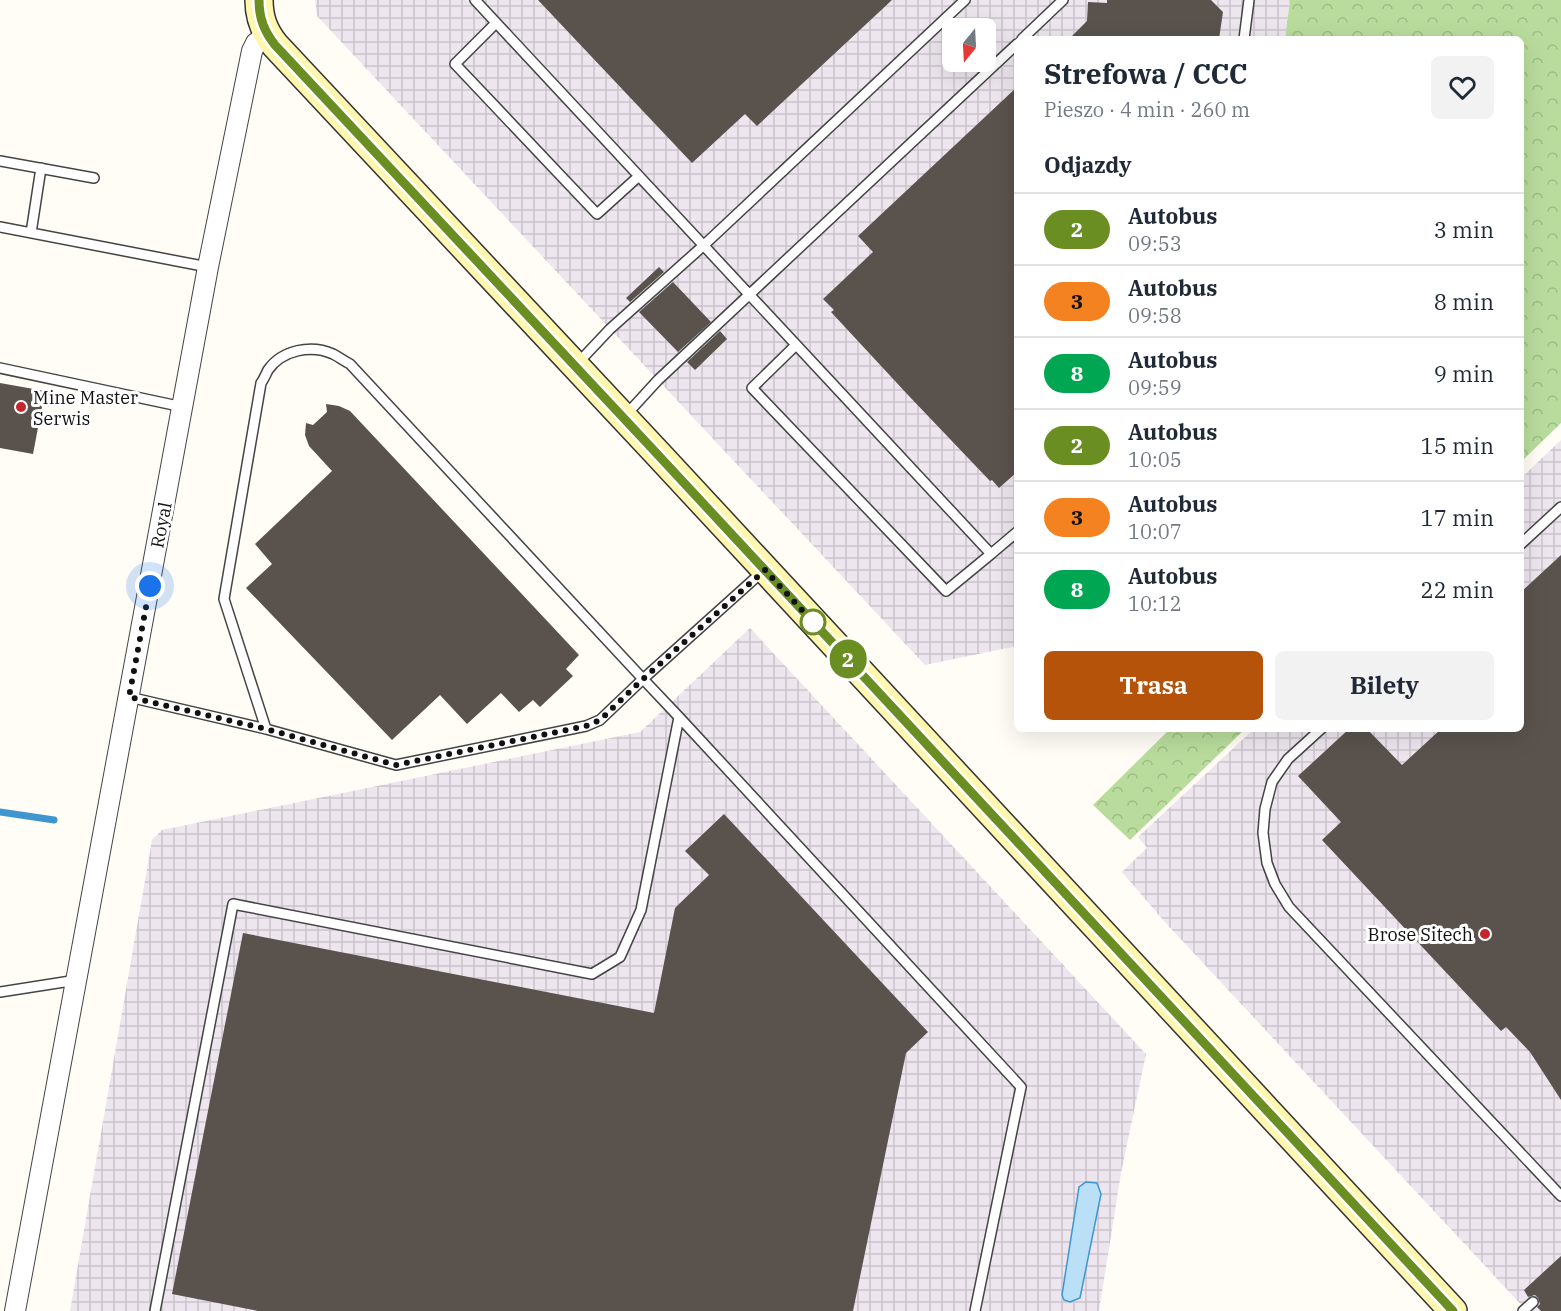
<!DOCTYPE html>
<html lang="pl">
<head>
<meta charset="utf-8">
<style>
  body { margin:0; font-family:"IBM Plex Serif",serif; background:#f2f2f3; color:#1f2937; height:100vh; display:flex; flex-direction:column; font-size:22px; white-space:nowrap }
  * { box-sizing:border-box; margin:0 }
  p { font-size:20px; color:#747a83 }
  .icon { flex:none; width:33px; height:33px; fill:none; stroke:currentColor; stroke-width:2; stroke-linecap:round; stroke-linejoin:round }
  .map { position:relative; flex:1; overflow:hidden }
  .details { position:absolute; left:1014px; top:36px; width:510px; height:696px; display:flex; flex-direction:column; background:#fff; border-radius:9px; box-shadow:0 6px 24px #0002 }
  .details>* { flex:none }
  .badge { padding:0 12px; border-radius:20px; font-size:21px; line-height:39px }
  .needle { width:39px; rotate:198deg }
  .fabs { position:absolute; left:942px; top:18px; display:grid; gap:12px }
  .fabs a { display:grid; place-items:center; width:54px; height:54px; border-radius:9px; background:#fff; box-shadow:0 6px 24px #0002; font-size:30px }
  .you { position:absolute; width:30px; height:30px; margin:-15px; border:4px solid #fff; border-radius:50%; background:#1a73e8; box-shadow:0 0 0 9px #1a73e833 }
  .map>.badge { position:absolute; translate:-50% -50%; box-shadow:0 0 0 3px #fff }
  h2 { padding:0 30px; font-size:22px; line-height:54px }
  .round { display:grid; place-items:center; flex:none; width:63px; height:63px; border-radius:9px; background:#f2f2f3 }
  .overview { display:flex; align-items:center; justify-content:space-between; height:102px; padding:0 30px }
  h1 { font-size:28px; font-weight:800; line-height:45px }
  .cta { display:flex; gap:12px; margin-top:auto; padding:12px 30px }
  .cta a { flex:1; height:69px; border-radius:9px; background:#b45309; color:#fff; font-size:24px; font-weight:800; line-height:69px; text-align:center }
  .cta a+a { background:#f2f2f3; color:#1f2937 }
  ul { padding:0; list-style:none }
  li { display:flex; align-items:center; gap:18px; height:72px; padding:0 30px; border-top:2px solid #e0e1e3 }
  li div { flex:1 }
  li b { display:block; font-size:22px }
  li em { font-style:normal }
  li .badge { min-width:66px; font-weight:700; text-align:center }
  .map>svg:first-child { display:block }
</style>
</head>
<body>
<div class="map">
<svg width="1561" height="1311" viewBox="0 0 1561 1311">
  <defs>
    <pattern id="industrial-grid" width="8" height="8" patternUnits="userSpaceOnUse" patternTransform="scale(1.5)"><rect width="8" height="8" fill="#eee6ef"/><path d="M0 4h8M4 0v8" fill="none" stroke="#cbc4cc"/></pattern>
    <pattern id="forest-crowns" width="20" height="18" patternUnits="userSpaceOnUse" patternTransform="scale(1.5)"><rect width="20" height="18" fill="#b9dc9c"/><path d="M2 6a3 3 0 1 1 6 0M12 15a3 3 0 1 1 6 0" fill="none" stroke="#9ebc85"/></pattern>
  </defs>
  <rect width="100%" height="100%" fill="#fffdf5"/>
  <path fill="url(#industrial-grid)" fill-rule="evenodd" d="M315 0H1290L1285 39H1017V646L925 665 317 16ZM952 28H986V62H952Z
    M1561 440V1311H1527L1163 920 1122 872 1147 848 1138 837 1254 729H1521V478Z
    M750 628 1146 1054 1121 1173 1099 1311H70L152 840 162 830 640 732Z"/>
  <path fill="url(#forest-crowns)" d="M1290 0H1561V423L1521 462V39H1285Z
    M1170 729H1245L1130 840 1093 805Z"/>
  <path fill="#b9e0f7" stroke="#3f96cf" stroke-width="1.5" d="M1086 1182 1097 1183 1101 1194 1080 1298 1070 1302 1064 1300 1062 1295 1079 1187Z"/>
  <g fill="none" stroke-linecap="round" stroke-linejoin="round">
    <path stroke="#3f96cf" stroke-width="7" d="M0 812 54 820"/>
  </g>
  <path fill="#5a524d" d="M538 0H892L757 126 745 114 692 163Z
    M1107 0H1211L1223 12 1219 39H1069L1087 21 1088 2 1107 3Z
    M1017 87V472L999 488 992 480 990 481 908 395 831 312 834 310 823 299 873 252 858 236Z
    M659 267 664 272 630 302 626 298Z
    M673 282 711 322 678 352 639 312Z
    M720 331 727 339 695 370 687 362Z
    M0 383 45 391 33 454 0 448Z
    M326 404 339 406 350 411 579 655 566 669 573 676 540 707 533 700 519 712 501 693 467 724 440 695 392 740 246 588 272 564 255 544 332 471 309 446 305 435 306 423 313 425 327 412Z
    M1561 555V1100L1530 1052 1506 1027 1501 1031 1322 840 1341 822 1298 776 1349 729H1367L1402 765 1441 729H1521V592Z
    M724 814 928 1032 906 1053 853 1311H258L172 1294 243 933 654 1013 675 908 709 875 685 851Z
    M1561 1256V1311H1541L1537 1307 1540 1304 1538 1298 1535 1295 1528 1297 1524 1290Z"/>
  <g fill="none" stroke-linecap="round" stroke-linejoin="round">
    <g stroke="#444" stroke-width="12">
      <path id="lane" d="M475 0 991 554 1017 532
        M496 23 455 64 597 214 639 176
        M1022 39 1063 0
        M1244 39 1249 0
        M0 161 94 178
        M0 227 208 267
        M31 233 41 168
        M796 345 752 388 946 591 991 554
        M577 364 610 329 703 246 965 0
        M0 368 183 407
        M625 416 658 380 1017 44
        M1521 544 1561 507
        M762 572 643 679 600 720 586 726 396 765 266 729 224 599 261 383C264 379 266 374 268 370 282 350 311 344 333 354 339 357 344 361 350 364L643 679 679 717 1021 1087 975 1311
        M129 697 266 729
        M1321 729 1288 759 1272 782 1265 809 1263 833 1267 863 1275 884 1289 907 1561 1196
        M0 992 77 980
        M155 1311 233 904 592 974 620 957 641 910 679 717
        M1523 1311 1533 1302"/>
    </g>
    <g stroke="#444" stroke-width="22">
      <path id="street" d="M15 1311 208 267 252 51 256 43 267 35"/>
    </g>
    <g stroke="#333" stroke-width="30">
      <path id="secondary" d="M259 0C259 18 264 31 275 45L658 454 1453 1311"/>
    </g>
    <use href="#lane" stroke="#fff" stroke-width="9"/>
    <use href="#street" stroke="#fff" stroke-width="20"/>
    <use href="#secondary" stroke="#fff6b0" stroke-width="27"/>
  </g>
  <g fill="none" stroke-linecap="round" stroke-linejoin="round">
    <g stroke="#fff" stroke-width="14">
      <path id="line" d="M259 0C259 18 264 31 275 45L646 442 1453 1311"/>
    </g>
    <use href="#line" stroke="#6b8e23" stroke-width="9"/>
    <path stroke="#111" stroke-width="6" stroke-dasharray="0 10.8" d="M150 586 129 697 266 729 396 765 586 726 600 720 643 679 765 570 813 622"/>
  </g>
  <g fill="#c4262e" stroke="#fff" stroke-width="2">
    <circle cx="21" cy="407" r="6"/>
    <circle cx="1485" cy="934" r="6"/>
  </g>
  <circle fill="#fff" stroke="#6b8e23" stroke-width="3" cx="813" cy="622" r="12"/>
  <g text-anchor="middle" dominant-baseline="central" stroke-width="6" stroke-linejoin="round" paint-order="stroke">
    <g font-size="18" fill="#111" stroke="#fff" text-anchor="start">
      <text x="33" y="397">Mine Master<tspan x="33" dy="21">Serwis</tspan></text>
      <text x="1473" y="934" text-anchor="end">Brose Sitech</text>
    </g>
    <g font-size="18" fill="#111" stroke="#fff">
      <text transform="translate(161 525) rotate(-79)">Royal</text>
    </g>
  </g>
</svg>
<div class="fabs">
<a><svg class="needle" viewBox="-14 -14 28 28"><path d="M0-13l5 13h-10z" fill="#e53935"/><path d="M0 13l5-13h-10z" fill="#747a83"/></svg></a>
</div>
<div class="you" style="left:150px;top:586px"></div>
<b class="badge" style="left:848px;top:659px;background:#6b8e23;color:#fff">2</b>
<section class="details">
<div class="overview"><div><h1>Strefowa / CCC</h1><p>Pieszo · 4 min · 260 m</p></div><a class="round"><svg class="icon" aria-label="heart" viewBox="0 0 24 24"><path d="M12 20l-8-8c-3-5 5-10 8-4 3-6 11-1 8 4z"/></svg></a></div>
<h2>Odjazdy</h2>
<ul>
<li><span class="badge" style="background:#6b8e23;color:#fff">2</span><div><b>Autobus</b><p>09:53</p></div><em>3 min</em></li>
<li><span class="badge" style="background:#f58220;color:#111">3</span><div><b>Autobus</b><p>09:58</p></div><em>8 min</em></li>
<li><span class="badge" style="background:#00a651;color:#fff">8</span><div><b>Autobus</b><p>09:59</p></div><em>9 min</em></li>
<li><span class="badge" style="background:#6b8e23;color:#fff">2</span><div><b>Autobus</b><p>10:05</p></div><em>15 min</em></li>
<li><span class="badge" style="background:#f58220;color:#111">3</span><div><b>Autobus</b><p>10:07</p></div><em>17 min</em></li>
<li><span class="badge" style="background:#00a651;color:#fff">8</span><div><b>Autobus</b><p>10:12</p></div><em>22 min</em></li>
</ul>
<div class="cta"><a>Trasa</a><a>Bilety</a></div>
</section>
</div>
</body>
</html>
